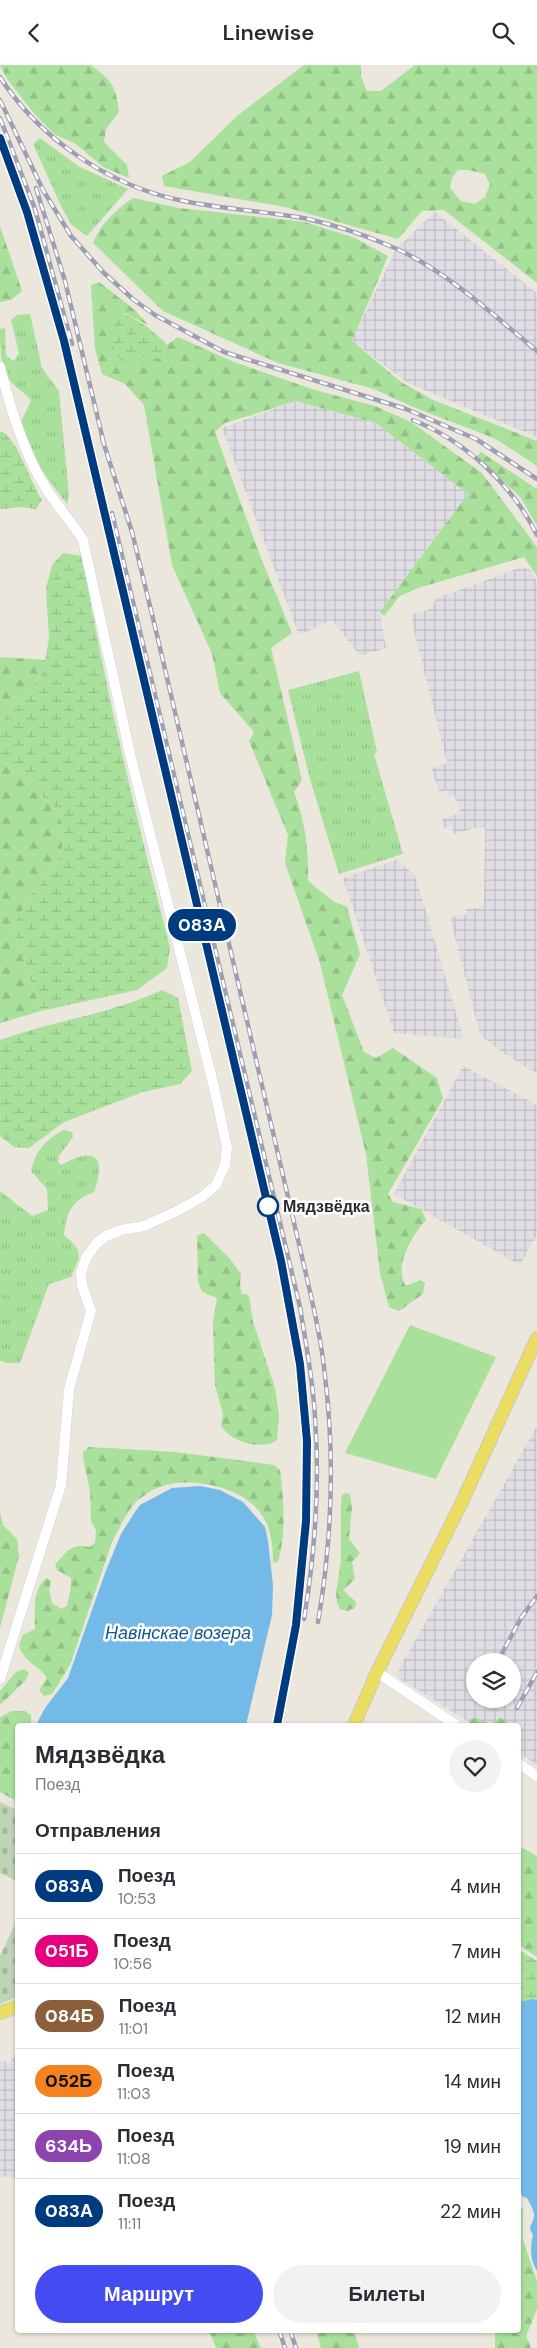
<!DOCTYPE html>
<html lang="ru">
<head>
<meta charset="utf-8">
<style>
  body { margin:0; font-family:"DM Sans",sans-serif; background:#f2f2f3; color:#2b2b33; height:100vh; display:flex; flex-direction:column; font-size:19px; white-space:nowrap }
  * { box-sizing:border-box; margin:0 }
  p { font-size:16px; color:#7c7c81 }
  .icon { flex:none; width:28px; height:28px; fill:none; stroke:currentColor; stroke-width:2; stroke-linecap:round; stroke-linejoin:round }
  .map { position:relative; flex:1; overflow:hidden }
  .sheet { position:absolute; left:15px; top:1658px; width:506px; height:610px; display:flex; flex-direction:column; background:#fff; border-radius:5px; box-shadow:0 1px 4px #0004 }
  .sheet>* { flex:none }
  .badge { padding:0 10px; border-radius:16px; font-size:18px; line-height:32px }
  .controls { position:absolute; left:466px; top:1588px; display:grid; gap:10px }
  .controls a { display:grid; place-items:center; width:55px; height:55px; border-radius:50%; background:#fff; box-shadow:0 1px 4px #0004; font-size:25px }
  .map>.badge { position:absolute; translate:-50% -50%; box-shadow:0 0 0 2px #fff }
  h2 { padding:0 20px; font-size:19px; line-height:45px }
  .round { display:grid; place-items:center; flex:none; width:52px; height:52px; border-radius:26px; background:#f2f2f3 }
  .overview { display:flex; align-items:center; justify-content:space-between; height:85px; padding:0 20px }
  h1 { font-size:24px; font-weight:600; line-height:38px }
  .action { display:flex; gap:10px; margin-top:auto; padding:10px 20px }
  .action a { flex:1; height:58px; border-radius:30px; background:#434bf1; color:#fff; font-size:20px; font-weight:600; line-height:58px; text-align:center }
  .action a+a { background:#f2f2f3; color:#2b2b33 }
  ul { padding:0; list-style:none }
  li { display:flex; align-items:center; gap:15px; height:65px; padding:0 20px; border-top:1px solid #e1e1e2 }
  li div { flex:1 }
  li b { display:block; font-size:19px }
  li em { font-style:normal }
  li .badge { min-width:55px; font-weight:700; text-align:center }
  header { display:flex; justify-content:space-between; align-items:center; height:65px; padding:0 20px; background:#fff; font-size:22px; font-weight:600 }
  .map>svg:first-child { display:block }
</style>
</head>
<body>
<header><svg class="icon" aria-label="back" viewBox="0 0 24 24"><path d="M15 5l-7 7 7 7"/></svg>Linewise<svg class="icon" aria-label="search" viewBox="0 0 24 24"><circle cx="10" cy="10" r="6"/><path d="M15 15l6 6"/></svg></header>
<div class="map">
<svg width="537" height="2283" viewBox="0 0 537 2283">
  <defs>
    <pattern id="industrial-grid" width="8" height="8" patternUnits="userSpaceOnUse" patternTransform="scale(1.25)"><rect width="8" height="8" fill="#e0dde4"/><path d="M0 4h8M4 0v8" fill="none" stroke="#c0bec4"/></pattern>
    <pattern id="grass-tufts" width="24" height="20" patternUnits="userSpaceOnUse" patternTransform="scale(1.25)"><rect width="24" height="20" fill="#a9e09b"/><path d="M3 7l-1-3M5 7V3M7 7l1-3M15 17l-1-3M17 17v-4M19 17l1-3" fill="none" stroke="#92c086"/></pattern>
    <pattern id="forest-firs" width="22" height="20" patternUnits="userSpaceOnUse" patternTransform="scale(1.25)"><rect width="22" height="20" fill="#a9e09b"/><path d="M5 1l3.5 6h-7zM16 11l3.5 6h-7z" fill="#92c086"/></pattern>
    <pattern id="wetland-marsh" width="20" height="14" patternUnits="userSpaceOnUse" patternTransform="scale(1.25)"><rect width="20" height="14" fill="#a9e09b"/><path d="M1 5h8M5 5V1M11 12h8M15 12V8" fill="none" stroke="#92c086"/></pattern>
    <pattern id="cemetery-stones" width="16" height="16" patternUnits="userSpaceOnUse" patternTransform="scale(1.25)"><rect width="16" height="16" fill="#bfd4b4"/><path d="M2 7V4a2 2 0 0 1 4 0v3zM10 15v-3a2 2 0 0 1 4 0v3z" fill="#a4b69b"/></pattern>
  </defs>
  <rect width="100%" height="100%" fill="#ebe7dc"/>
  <path fill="url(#industrial-grid)" fill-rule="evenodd" d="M435 147 537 228V372L408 318 352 276 396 184Z
    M296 336 376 358 468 429 380 547 386 583 360 591 332 555 299 570 222 363Z
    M522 502 532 506 537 518V1008L506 990 480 970 450 852 466 850V844L484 842 485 763H475L454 769 451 761 444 763 442 754 461 748 454 730 448 732 447 725 440 728 431 704 447 698 412 557 413 549 429 545 437 533Z
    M397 795 413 808 417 817 464 974 394 968 343 813Z
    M463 1001 537 1040V1170L520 1200 394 1129Z
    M537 1361V1700L519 1688V1660H474L397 1612 399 1604ZM475 1596H512V1634H475Z
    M17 1986V2114L0 2111V1996L11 1997Z"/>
  <path fill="url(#grass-tufts)" d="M40 73 78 101 128 124 87 171 71 159 62 143 33 79Z
    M30 249 42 303 59 326 69 430 67 439 39 402 21 357 31 336C26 328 20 326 14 320 0 306 0 283 0 264L5 263 6 291 14 296 19 288 11 255 17 250Z
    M359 606 377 687 374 689 403 789 339 809 310 714 288 625Z
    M64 1065 72 1067 73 1072 59 1091 58 1097 61 1100C67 1097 76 1092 83 1091 107 1087 98 1115 94 1127 72 1135 66 1148 64 1170 84 1187 81 1189 71 1212L49 1219 20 1298H6L0 1295V1126L32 1151 48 1145 47 1124 31 1106C35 1086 46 1074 64 1065Z"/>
  <path fill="url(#forest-firs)" fill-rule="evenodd" d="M0 0H91C112 16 116 21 119 47L106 64 104 77 127 100 129 113 103 102 76 79 54 69 33 47 7 14Z
    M304 0H361V11L367 26H381L415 0H537V218L444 145 422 146 398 174 285 142 164 121 162 111 190 97 237 51ZM458 105H468L485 109 490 119 485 132 475 139 461 136 450 123 452 113Z
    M133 133 179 143 305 157 355 173 388 191 352 276 401 317 433 335 537 376V401L496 374 413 342 374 324 278 298 163 246 93 178C100 159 117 144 133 133Z
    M0 161 22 226 11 235 0 237Z
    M99 217 135 245 148 260 124 248 135 298 143 292 163 291 167 280 178 272 234 297 315 325 375 341 411 357 482 408 537 482V511L524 492 418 523 400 531 384 551 380 547 468 429 376 358 296 336 225 358 215 367 259 488 292 568 271 583 302 715 294 727C305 755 309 786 308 816L333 836 347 842 360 889 342 930 364 987 376 993 393 983 437 1013 443 1034 388 1129 393 1137 421 1144 426 1155C412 1170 393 1202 406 1221L420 1215 425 1218 423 1229 399 1246 389 1242 380 1208 366 1089 320 898 285 798 288 770 249 676 254 667 220 628 212 589 172 500 144 340 125 319 102 309 95 284 91 220Z
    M481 387 537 424V461L521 433 477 391Z
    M0 592 46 595 43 608 7 648 0 666Z
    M0 695 17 707 55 743 65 765 61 786 51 808 29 831 13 864 41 946 0 958Z
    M204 1168 230 1194 241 1209 240 1221 242 1229 249 1230 253 1257 275 1323 279 1350 277 1375C261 1386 231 1377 221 1361L223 1349 215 1320 213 1257 217 1233 202 1227 198 1217 197 1171Z
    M89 1382 176 1387 274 1400 280 1405C284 1432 286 1471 278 1497L273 1498C273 1483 272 1467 264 1453 247 1422 189 1409 157 1423 151 1425 144 1431 138 1435 129 1442 118 1466 112 1477L70 1600 52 1629 44 1631 39 1625 47 1613C39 1600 23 1597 19 1580L23 1570 35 1564C35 1548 32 1523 47 1513L51 1516 49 1525 52 1538 61 1544 67 1541 71 1522V1513L57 1505 55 1500C66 1487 71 1478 89 1482L95 1478 96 1466 91 1455 90 1427 83 1392V1387Z
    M345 1428 350 1429 352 1443 349 1474 360 1488 352 1497 355 1514 343 1525 356 1537 355 1543 347 1546 340 1544 337 1538 336 1527 341 1495V1438L342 1430Z
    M0 1447 3 1460 17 1474 19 1491 0 1563Z
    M24 1604 29 1608 25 1616 0 1640V1626L16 1607Z
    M12 1646H25L31 1650V1660H18L17 1758 0 1743 15 1744 17 1741 14 1735 0 1727V1652Z
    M477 1653 490 1659 500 1653 507 1656V1660H469L470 1654Z
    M519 1781 537 1791V1892L519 1880Z
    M519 2138 523 2145V2175L537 2216V2244L526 2271 531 2283H495V2265H519Z
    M209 2265H253L261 2283H216Z
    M316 2265H354L359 2283H321Z"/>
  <path fill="url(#wetland-marsh)" d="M111 245C135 251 151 263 167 280L163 291 159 294 143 292 135 298H122C111 281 107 264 111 245Z
    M0 366C17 371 31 419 42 435L36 444 22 442 0 444Z
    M63 488 82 491C105 623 136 753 170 882L167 903 137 925 41 946 13 864 29 831 51 808 61 786 65 765 55 743 17 707 0 695V666L7 648 43 608 49 573 46 523 52 500Z
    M162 925 178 933 192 1006 180 1019 143 1027 64 1057 29 1083 14 1082 0 1071V975C53 956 111 949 162 925Z
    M519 1885 537 1896V1935L532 1934 519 1937Z"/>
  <path fill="url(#cemetery-stones)" d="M0 1737 17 1745V1816L0 1808Z
    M17 1854V1932L0 1939V1891Z"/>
  <path fill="#a9e09b" d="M410 1260 496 1292 436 1414 345 1388Z"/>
  <path fill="#74bae9" d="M200 1421 220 1425 243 1437 265 1462 268 1476 273 1520 272 1550 246 1660H36L45 1643 68 1613 105 1508 121 1469 133 1450 140 1440 172 1423Z
    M532 1934 537 1935V2206C530 2195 530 2183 533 2170 527 2161 532 2161 534 2152 535 2146 530 2139 527 2133L523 2132 519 2125V1937Z"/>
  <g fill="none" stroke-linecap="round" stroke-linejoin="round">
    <g stroke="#d2d2e2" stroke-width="11">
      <path id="minor" d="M0 302C10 343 24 389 47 425 58 442 72 457 83 475L131 693 214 1022 227 1083 225 1100 216 1120 202 1132 177 1146 144 1161 121 1165 106 1171 96 1179 86 1193 81 1208 82 1220 91 1246 69 1324 61 1420 0 1614
        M377 1607 456 1660
        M519 1699 537 1711"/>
    </g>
    <g stroke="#c8c8c8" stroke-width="14">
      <path id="major" d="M354 1660 377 1607 461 1439 537 1273
        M0 1948 18 1941"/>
    </g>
    <use href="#minor" stroke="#fff" stroke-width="10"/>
    <use href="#major" stroke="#eadd62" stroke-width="12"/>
    <g stroke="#9f9fb3" stroke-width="4.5">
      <path id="rail" d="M0 12C39 73 108 120 179 135 220 144 262 146 303 153 332 159 362 169 390 181 440 201 495 251 537 286
        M0 35 43 125 71 171 104 208 134 235 155 250 224 287 406 344 476 374 537 414
        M0 53 35 144 72 279
        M0 73 27 147 64 276 281 1196C291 1247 302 1298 306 1350 314 1456 297 1557 277 1660
        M36 123 65 216 104 379
        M413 355C465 376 512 419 537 470
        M102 373 132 467 157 570 302 1192C311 1231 321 1271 325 1311 335 1393 332 1475 318 1557
        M112 448 300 1242C306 1279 313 1315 315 1352 320 1420 315 1488 304 1554
        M498 1596 521 1553 537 1531
        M517 1643 537 1607
        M279 2265 285 2283
        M290 2265 296 2283"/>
    </g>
    <use href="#rail" stroke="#fff" stroke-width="2.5" stroke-dasharray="8" stroke-linecap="butt"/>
  </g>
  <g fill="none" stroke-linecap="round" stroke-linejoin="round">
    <g stroke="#fff" stroke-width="11">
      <path id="line" d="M0 73 27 147 64 276 281 1196 300 1299 307 1376 306 1456 296 1560 277 1660"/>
    </g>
    <use href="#line" stroke="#003b80" stroke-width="8"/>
  </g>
  <circle fill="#fff" stroke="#003b80" stroke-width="2.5" cx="268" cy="1141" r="10"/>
  <g text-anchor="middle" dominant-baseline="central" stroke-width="5" stroke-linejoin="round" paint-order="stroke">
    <g font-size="16" font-weight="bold" fill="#2a2a2a" stroke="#fff" text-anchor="start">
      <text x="283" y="1141">Мядзвёдка</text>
    </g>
    <g font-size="18" font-style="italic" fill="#135694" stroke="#fff">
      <text x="178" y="1568">Навінскае возера</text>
    </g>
  </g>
</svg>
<div class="controls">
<a><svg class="icon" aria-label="layers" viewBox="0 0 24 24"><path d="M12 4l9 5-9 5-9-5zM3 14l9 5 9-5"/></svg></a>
</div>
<b class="badge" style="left:202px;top:860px;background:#003b80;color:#fff">083А</b>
<section class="sheet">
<div class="overview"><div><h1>Мядзвёдка</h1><p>Поезд</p></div><a class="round"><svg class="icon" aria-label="heart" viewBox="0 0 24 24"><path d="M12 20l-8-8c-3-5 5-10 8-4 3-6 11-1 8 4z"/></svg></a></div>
<h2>Отправления</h2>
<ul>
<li><span class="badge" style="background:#003b80;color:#fff">083А</span><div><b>Поезд</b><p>10:53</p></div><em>4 мин</em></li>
<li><span class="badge" style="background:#e6007e;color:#fff">051Б</span><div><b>Поезд</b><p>10:56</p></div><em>7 мин</em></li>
<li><span class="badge" style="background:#8b5e3c;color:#fff">084Б</span><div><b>Поезд</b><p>11:01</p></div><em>12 мин</em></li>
<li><span class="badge" style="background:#f58220;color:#111">052Б</span><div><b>Поезд</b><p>11:03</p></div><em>14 мин</em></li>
<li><span class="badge" style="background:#8e44ad;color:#fff">634Ь</span><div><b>Поезд</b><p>11:08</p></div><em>19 мин</em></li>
<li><span class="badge" style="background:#003b80;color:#fff">083А</span><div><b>Поезд</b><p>11:11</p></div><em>22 мин</em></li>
</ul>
<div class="action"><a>Маршрут</a><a>Билеты</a></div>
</section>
</div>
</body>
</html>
